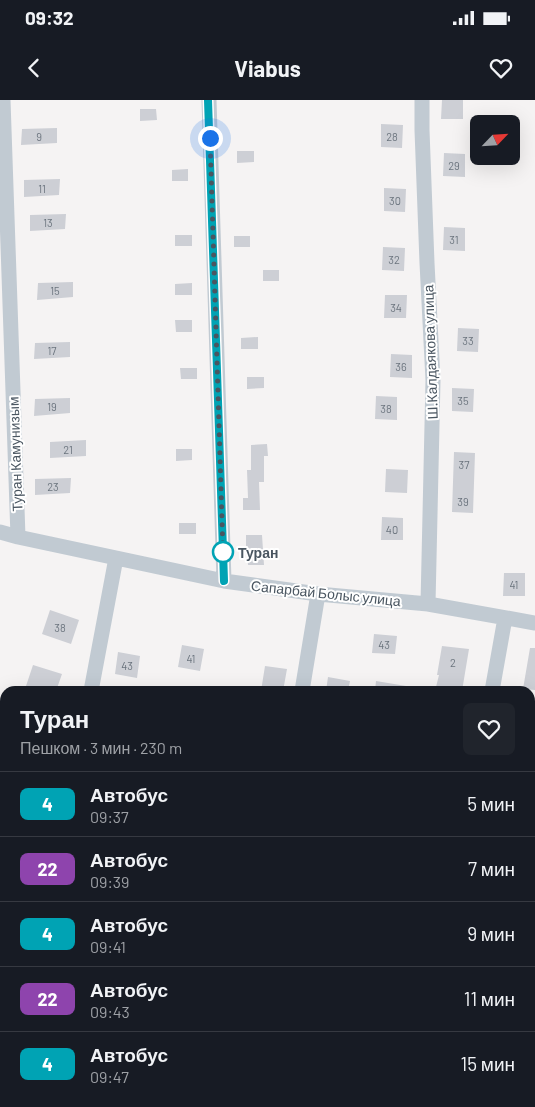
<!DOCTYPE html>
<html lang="ru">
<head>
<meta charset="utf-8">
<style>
  body { margin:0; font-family:Barlow,sans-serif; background:#20242c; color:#f1f3f6; height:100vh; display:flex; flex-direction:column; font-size:19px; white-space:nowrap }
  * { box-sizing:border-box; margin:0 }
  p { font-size:16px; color:#9ea1a6 }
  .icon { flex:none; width:28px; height:28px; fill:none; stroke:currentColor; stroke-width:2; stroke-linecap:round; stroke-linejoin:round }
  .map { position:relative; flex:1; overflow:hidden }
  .panel { position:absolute; left:0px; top:586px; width:535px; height:421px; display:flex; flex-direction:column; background:#171b24; border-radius:15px 15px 0 0; box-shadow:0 5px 20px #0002 }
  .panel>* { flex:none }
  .badge { padding:0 10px; border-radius:8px; font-size:18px; line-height:32px }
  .needle { width:32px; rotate:65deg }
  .fabs { position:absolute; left:470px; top:15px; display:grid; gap:10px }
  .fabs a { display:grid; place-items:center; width:50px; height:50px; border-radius:8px; background:#171b24; box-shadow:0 5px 20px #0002; font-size:25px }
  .you { position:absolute; width:25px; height:25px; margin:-12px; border:4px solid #fff; border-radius:50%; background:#1a73e8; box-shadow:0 0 0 8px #1a73e833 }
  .map>.badge { position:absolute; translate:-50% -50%; box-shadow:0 0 0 2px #fff }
  .round { display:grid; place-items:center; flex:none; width:52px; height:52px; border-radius:8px; background:#20242c }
  .headline { display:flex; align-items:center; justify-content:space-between; height:85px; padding:0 20px }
  h1 { font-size:24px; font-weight:700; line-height:38px }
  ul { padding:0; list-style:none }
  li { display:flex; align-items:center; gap:15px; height:65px; padding:0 20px; border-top:1px solid #363941 }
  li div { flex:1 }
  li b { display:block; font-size:19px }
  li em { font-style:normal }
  li .badge { min-width:55px; font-weight:700; text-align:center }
  .status { display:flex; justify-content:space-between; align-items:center; height:35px; padding:0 25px; background:#171b24; direction:ltr }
  .status svg { height:14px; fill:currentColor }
  header { display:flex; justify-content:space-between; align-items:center; height:65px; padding:0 20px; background:#171b24; font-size:22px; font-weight:700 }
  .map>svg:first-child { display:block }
</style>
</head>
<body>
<div class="status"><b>09:32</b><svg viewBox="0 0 49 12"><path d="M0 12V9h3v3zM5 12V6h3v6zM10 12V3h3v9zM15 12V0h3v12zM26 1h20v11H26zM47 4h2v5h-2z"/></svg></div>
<header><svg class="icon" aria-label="back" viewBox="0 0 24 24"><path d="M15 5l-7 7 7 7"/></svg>Viabus<svg class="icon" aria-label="heart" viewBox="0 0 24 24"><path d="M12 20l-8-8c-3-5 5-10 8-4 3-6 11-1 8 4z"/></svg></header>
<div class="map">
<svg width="535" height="1007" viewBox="0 0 535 1007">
  <rect width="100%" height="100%" fill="#f5f3f3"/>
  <path fill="#cdcfd5" d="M442 0H463V19H441Z
    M140 9H156L157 20 140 21Z
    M381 24 403 25 402 48 381 47Z
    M57 28V43L21 45 22 29Z
    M237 51H254V62L237 63Z
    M444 53 465 54V77L443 76Z
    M188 69V81H172V70Z
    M60 79 59 95 24 97V80Z
    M384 88 406 89 405 112 384 111Z
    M66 114 65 129 30 131V115Z
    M444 127 465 128V151L443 150Z
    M175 135H192V146H175Z
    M234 136H250V147H234Z
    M383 147 405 148 404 171 382 170Z
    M263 170H279V181H263Z
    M73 182V197L37 200 38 183Z
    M192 183V195H175V184Z
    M385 195H407L406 218H384Z
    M175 220H192V232H176Z
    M458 228 479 229 478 252 457 251Z
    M258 237V249H241V238Z
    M70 242V257L34 259 35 243Z
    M391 254 412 255V278L390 277Z
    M180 268H197V279H181Z
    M247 277H264V288L247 289Z
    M452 288 474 289 473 312 452 311Z
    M376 296 397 297V320L375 319Z
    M70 298V313L34 316 35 299Z
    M86 340V356L50 358V342Z
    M267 344 268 356H264V382H259L260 410H243V398H248L247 370H251V345Z
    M176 349H192V360L176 361Z
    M454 352 475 353 473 413 452 412Z
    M386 369 408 370 407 393 385 392Z
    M71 378 70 393 35 395V379Z
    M382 417 403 418V440H381Z
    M179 423H196V434H179Z
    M246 435H262L264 465H248L247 447H246Z
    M504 473H525V496H503Z
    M50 510 79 520 71 544 42 534Z
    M374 534 397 536 395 554 372 553Z
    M182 545 204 549 200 571 178 567Z
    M442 546 469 549 462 591H435L439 575H437Z
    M530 548H535V590L523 589Z
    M118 552 140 556 137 578 115 574Z
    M33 565 62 574 56 591H33L25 589Z
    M265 566 287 569 283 591H261Z
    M328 577 350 581 348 591H326Z
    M376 581 406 586V591H375Z"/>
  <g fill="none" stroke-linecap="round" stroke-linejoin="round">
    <path stroke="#c1cad2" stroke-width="15" d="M3 0 18 437
      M209 0 224 481
      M422 0V30L427 163 433 280 428 504
      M0 432 18 437 224 481 318 494 428 504 535 523
      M91 591 116 458
      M302 591 318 494
      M492 591 505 518
      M9 1007 10 1002
      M228 1007 229 1002
      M420 1007 421 1002"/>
  </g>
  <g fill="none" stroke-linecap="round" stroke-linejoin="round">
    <g stroke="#fff" stroke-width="11">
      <path id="line" d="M208 0 224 481"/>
    </g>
    <use href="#line" stroke="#00a3b4" stroke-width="8"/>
    <path stroke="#4a5661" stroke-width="5" stroke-dasharray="0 9" d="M210 38 223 452"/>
  </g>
  <circle fill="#fff" stroke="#00a3b4" stroke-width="2.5" cx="223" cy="452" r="10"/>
  <g text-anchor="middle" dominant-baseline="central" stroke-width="4" stroke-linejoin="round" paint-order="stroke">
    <g font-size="11" fill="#6b747e">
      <text x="39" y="36">9</text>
      <text x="392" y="36">28</text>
      <text x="454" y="65">29</text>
      <text x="42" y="88">11</text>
      <text x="395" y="100">30</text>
      <text x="48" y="122">13</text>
      <text x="454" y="139">31</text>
      <text x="394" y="159">32</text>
      <text x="55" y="190">15</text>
      <text x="396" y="207">34</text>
      <text x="468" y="240">33</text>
      <text x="52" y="250">17</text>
      <text x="401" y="266">36</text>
      <text x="463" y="300">35</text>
      <text x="52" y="306">19</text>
      <text x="386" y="308">38</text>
      <text x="68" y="349">21</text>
      <text x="464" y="364">37</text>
      <text x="53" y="386">23</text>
      <text x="463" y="401">39</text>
      <text x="392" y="429">40</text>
      <text x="514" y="484">41</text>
      <text x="60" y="527">38</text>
      <text x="384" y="544">43</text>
      <text x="191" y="558">41</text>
      <text x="453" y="562">2</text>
      <text x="127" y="565">43</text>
    </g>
    <g font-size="14" fill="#4a5661" stroke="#fff">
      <text transform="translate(430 252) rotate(-92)">Ш.Калдаякова улица</text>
      <text transform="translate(15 354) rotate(-92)">Туран Камунизым</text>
      <text transform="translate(326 493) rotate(6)">Сапарбай Болыс улица</text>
    </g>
    <g font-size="14" font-weight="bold" fill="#4a5661" stroke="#fff" text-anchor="start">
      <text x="238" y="452">Туран</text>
    </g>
  </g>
</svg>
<div class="fabs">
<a><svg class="needle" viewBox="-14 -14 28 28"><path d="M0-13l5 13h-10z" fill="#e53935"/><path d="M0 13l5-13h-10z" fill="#9ea1a6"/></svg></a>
</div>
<div class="you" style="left:210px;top:38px"></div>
<section class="panel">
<div class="headline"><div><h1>Туран</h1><p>Пешком · 3 мин · 230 m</p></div><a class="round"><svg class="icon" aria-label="heart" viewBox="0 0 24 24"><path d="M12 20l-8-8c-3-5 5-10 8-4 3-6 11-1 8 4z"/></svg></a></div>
<ul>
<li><span class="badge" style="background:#00a3b4;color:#fff">4</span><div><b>Автобус</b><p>09:37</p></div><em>5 мин</em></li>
<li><span class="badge" style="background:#8e44ad;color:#fff">22</span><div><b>Автобус</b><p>09:39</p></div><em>7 мин</em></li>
<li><span class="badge" style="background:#00a3b4;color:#fff">4</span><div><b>Автобус</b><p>09:41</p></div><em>9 мин</em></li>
<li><span class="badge" style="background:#8e44ad;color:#fff">22</span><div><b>Автобус</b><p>09:43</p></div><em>11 мин</em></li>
<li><span class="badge" style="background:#00a3b4;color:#fff">4</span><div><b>Автобус</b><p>09:47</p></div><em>15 мин</em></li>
</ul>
</section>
</div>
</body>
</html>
